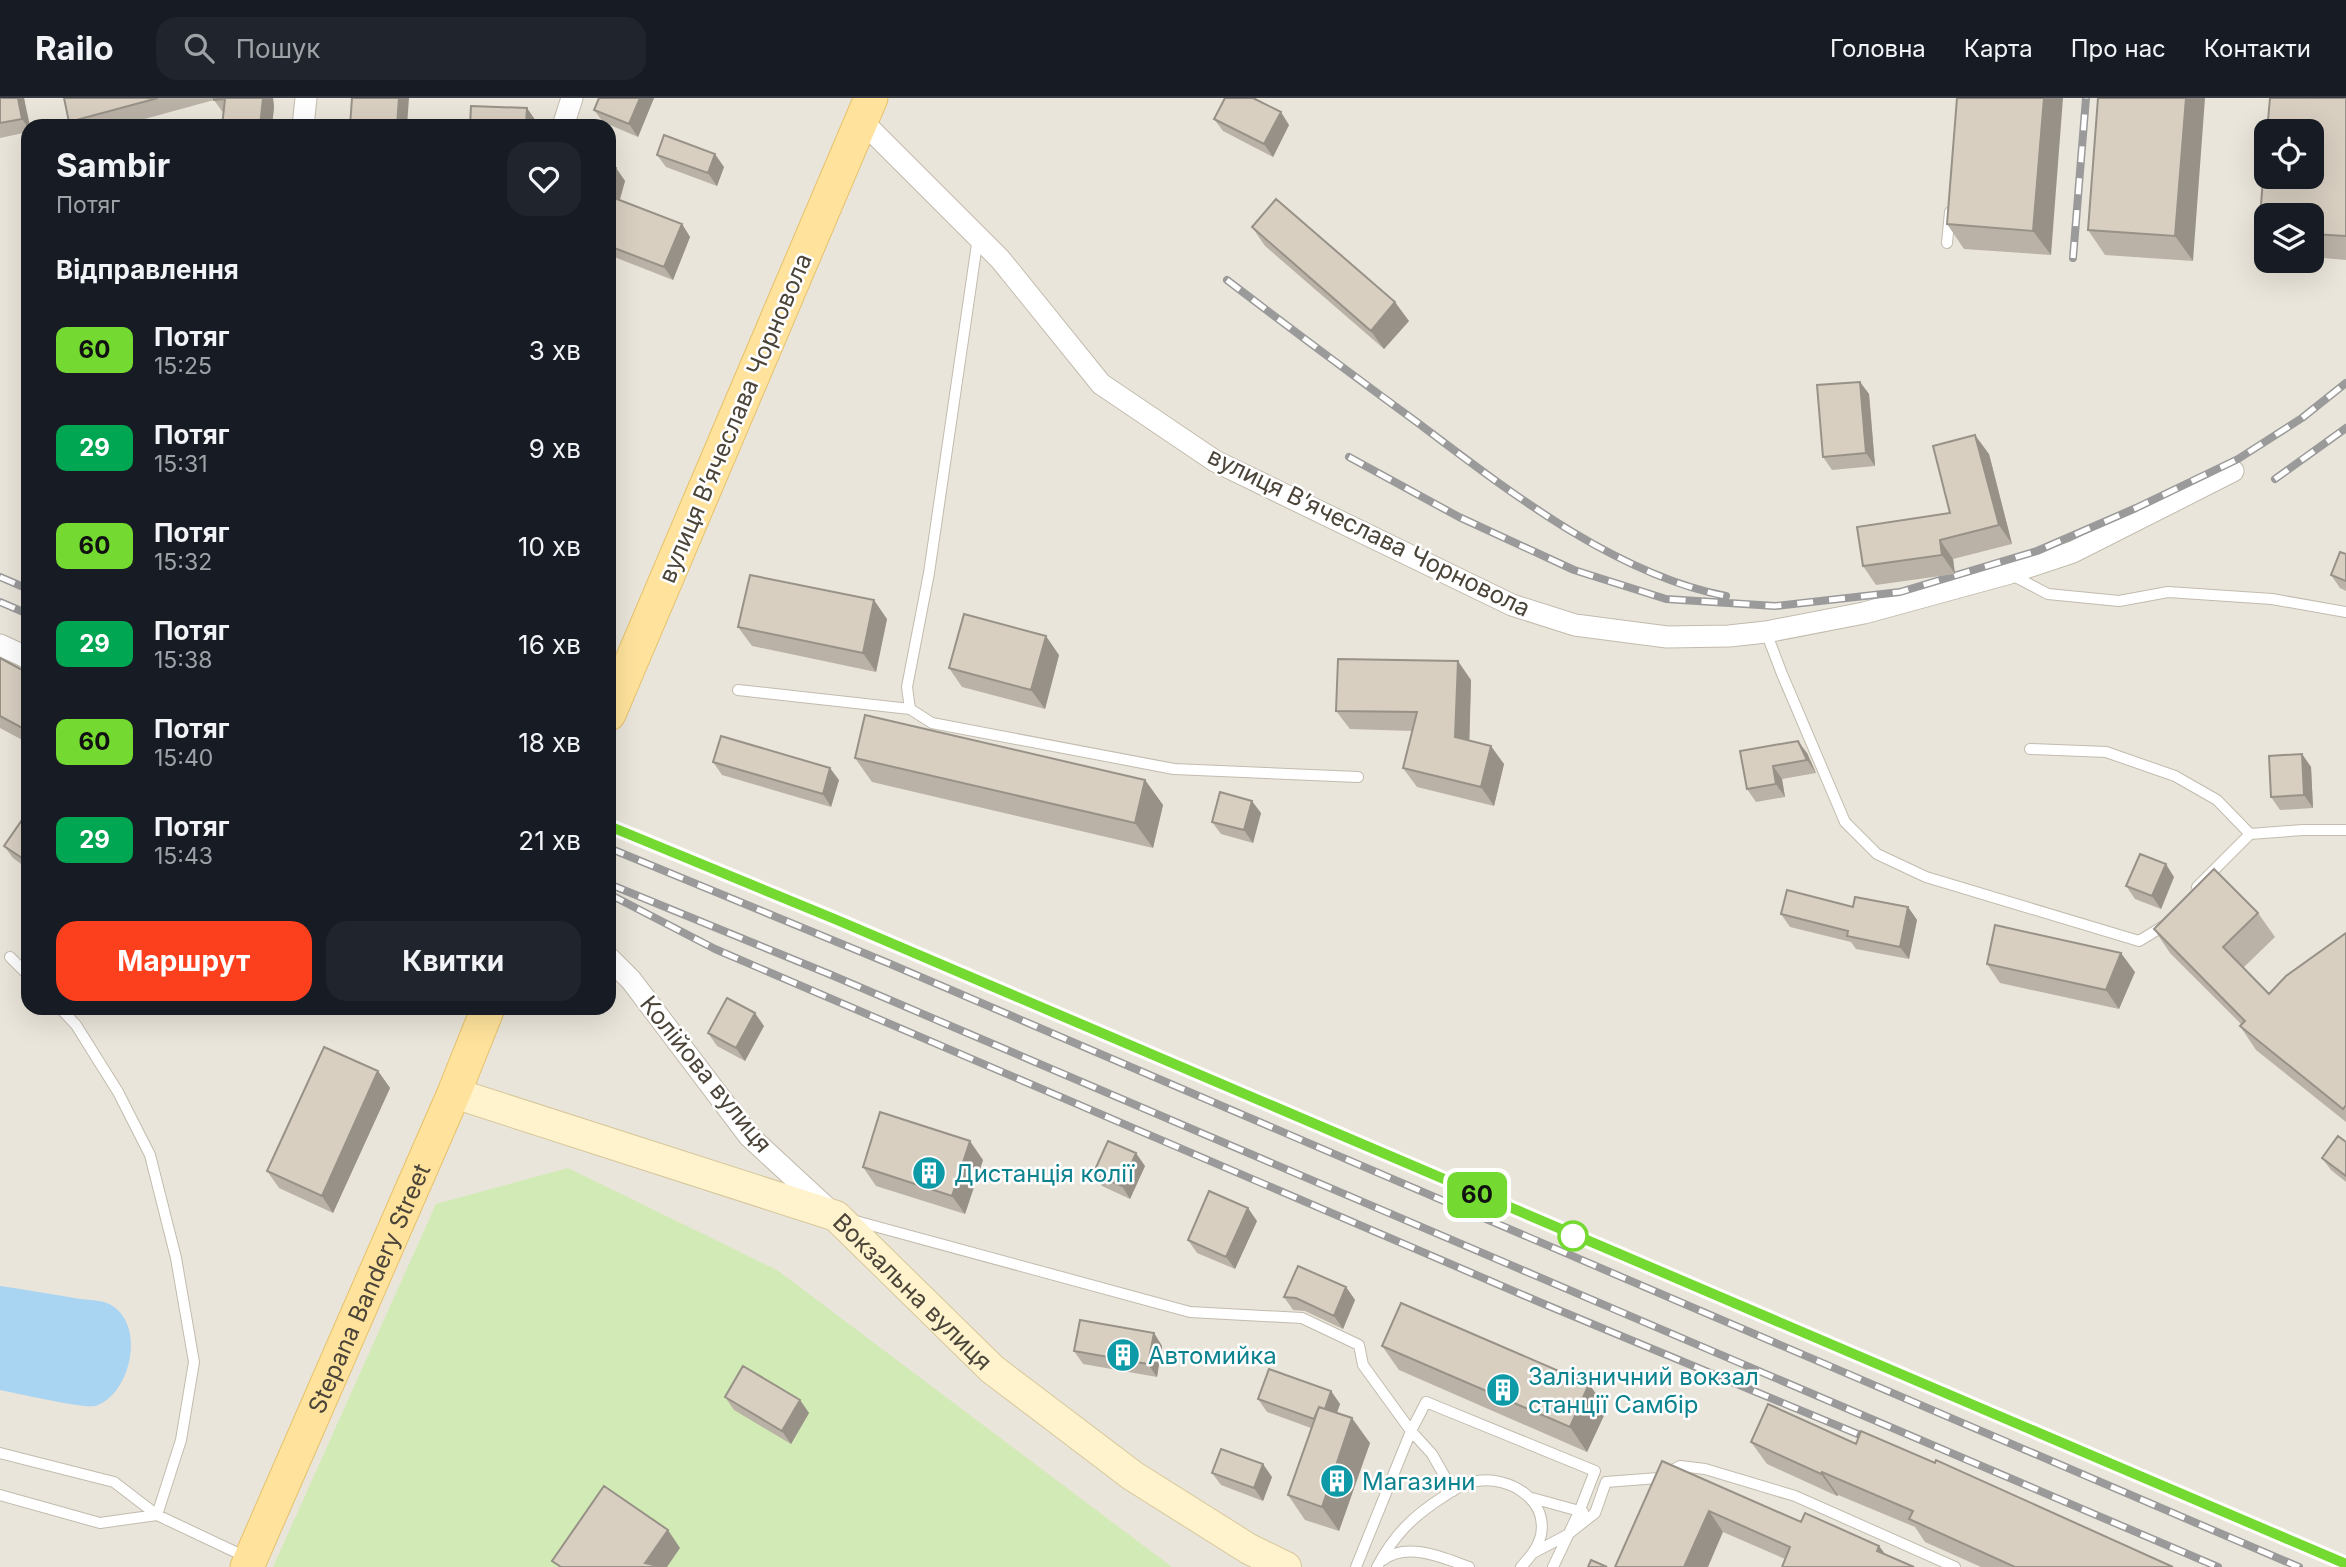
<!DOCTYPE html>
<html lang="uk">
<head>
<meta charset="utf-8">
<style>
  body { margin:0; font-family:Inter,sans-serif; background:#20242c; color:#f1f3f6; height:100vh; display:flex; flex-direction:column; font-size:26px; white-space:nowrap }
  * { box-sizing:border-box; margin:0 }
  p { font-size:23px; color:#9ea1a6 }
  .icon { flex:none; width:38px; height:38px; fill:none; stroke:currentColor; stroke-width:2; stroke-linecap:round; stroke-linejoin:round }
  .map { position:relative; flex:1; overflow:hidden }
  .drawer { position:absolute; left:21px; top:21px; width:595px; height:896px; display:flex; flex-direction:column; background:#171b24; border-radius:21px; box-shadow:0 7px 28px #0002 }
  .drawer>* { flex:none }
  .badge { padding:0 14px; border-radius:10px; font-size:24px; line-height:46px }
  .tools { position:absolute; left:2254px; top:21px; display:grid; gap:14px }
  .tools a { display:grid; place-items:center; width:70px; height:70px; border-radius:14px; background:#171b24; box-shadow:0 7px 28px #0002; font-size:35px }
  .map>.badge { position:absolute; translate:-50% -50%; box-shadow:0 0 0 4px #fff }
  h2 { padding:0 35px; font-size:26px; line-height:63px }
  .round { display:grid; place-items:center; flex:none; width:74px; height:74px; border-radius:21px; background:#20242c }
  .summary { display:flex; align-items:center; justify-content:space-between; height:119px; padding:0 35px }
  h1 { font-size:33px; font-weight:700; line-height:52px }
  .cta { display:flex; gap:14px; margin-top:auto; padding:14px 35px }
  .cta a { flex:1; height:80px; border-radius:21px; background:#fc3f1d; color:#fff; font-size:28px; font-weight:700; line-height:80px; text-align:center }
  .cta a+a { background:#20242c; color:#f1f3f6 }
  ul { padding:0; list-style:none }
  li { display:flex; align-items:center; gap:21px; height:98px; padding:0 35px }
  li div { flex:1 }
  li b { display:block; font-size:26px }
  li em { font-style:normal }
  li .badge { min-width:77px; font-weight:700; text-align:center }
  header { display:flex; align-items:center; gap:42px; box-sizing:border-box; height:98px; padding:0 35px; background:#171b24; border-bottom:2px solid #363941 }
  header strong { font-size:33px }
  nav { display:flex; gap:38px; margin-inline-start:auto; font-size:24px }
  .search { width:490px; height:63px; background:#20242c; display:flex; align-items:center; gap:18px; box-sizing:border-box; padding:0 24px; border-radius:21px; color:#9ea1a6; font-size:26px }
  .map>svg:first-child { display:block }
</style>
</head>
<body>
<header>
<strong>Railo</strong>
<div class="search"><svg class="icon" aria-label="search" viewBox="0 0 24 24"><circle cx="10" cy="10" r="6"/><path d="M15 15l6 6"/></svg>Пошук</div>
<nav><a>Головна</a><a>Карта</a><a>Про нас</a><a>Контакти</a></nav>
</header>
<div class="map">
<svg width="2346" height="1469" viewBox="0 0 2346 1469">
  <rect width="100%" height="100%" fill="#f6f3ec"/>
  <path fill="#eae5da" fill-rule="evenodd" d="M0 0H2346V1469H0ZM28 28H609V910H28ZM2266 33H2312V79H2266ZM2266 117H2312V163H2266Z"/>
  <path fill="#d2eab5" d="M568 1070 777 1172 1172 1469H273L436 1106Z"/>
  <path fill="#a9d4f2" d="M0 1188C27 1192 53 1196 80 1201 89 1202 103 1202 111 1207 147 1228 130 1298 95 1308 85 1311 16 1295 0 1292Z"/>
  <g fill="none" stroke-linecap="round" stroke-linejoin="round">
    <g stroke="#c2bbae" stroke-width="12">
      <path id="lane" d="M978 139 929 475 907 589 910 611 932 625 1174 671 1358 679
        M1947 145 1950 114
        M2261 156 2264 123
        M2010 476 2048 496 2119 503 2168 494 2272 501 2346 514
        M1766 534 1782 576 1845 724 1877 756 1926 779 2139 843 2167 826
        M738 592 910 611
        M2030 651 2106 654 2175 678 2217 702 2250 736
        M2197 789 2250 736 2303 732H2346
        M10 859 28 877
        M852 1122 1190 1214 1302 1220 1359 1247 1363 1267 1411 1333 1432 1356 1453 1393
        M0 1355 114 1384 157 1417 246 1459
        M0 1397 100 1425 157 1417 181 1342 194 1264 176 1160 150 1057 118 994 76 927 60 910
        M1532 1400 1583 1414
        M1533 1455 1567 1437 1595 1415 1606 1384 1658 1380 1680 1368 1705 1371 1795 1398 1955 1469
        M1383 1462C1407 1443 1444 1460 1469 1469
        M1356 1469 1411 1333 1426 1304 1595 1373 1579 1414 1553 1469
        M1377 1469C1394 1437 1413 1418 1443 1399 1453 1392 1466 1384 1477 1383 1509 1378 1548 1401 1541 1437 1538 1450 1529 1460 1521 1469"/>
    </g>
    <g stroke="#c2bbae" stroke-width="23">
      <path id="street" d="M862 23 1000 161 1101 286 1215 363 1512 507 1575 527 1667 539 1729 538 1766 534 1864 515 2010 475 2073 454 2233 373
        M303 28 306 0
        M563 28 572 0
        M0 547 28 560
        M609 860 631 882 749 1038 829 1112"/>
    </g>
    <g stroke="#d6c79b" stroke-width="32">
      <g id="secondary">
        <path id="s1" d="M454 995 836 1118 992 1271 1133 1378 1249 1451 1286 1469"/>
      </g>
    </g>
    <g stroke="#e6c16a" stroke-width="35">
      <g id="primary">
        <path d="M609 616 871 0"/>
        <path id="s2" d="M247 1469 454 995 488 910"/>
      </g>
    </g>
    <use href="#lane" stroke="#fff" stroke-width="10"/>
    <use href="#street" stroke="#fff" stroke-width="21"/>
    <use href="#secondary" stroke="#fff3cd" stroke-width="30"/>
    <use href="#primary" stroke="#ffe39c" stroke-width="33"/>
    <g stroke="#9a9a9a" stroke-width="8">
      <path id="rail" d="M2073 160 2086 0
        M1227 182C1290 230 1354 278 1418 325 1507 392 1614 476 1726 498
        M1349 359 1459 419 1574 472 1666 501 1775 508 1900 494 2037 453 2136 410 2238 361 2302 320 2346 285
        M2275 381 2346 330
        M0 479 28 491
        M0 504 28 516
        M609 728 811 811 2346 1466
        M609 750 888 865 2299 1469
        M609 786 829 876 2218 1469
        M609 796 715 851 1544 1206 1877 1344"/>
    </g>
    <use href="#rail" stroke="#fff" stroke-width="5" stroke-dasharray="16" stroke-linecap="butt"/>
  </g>
  <path fill="#bab2a6" d="M0 0H24L28 34 0 40Z
    M64 0H273L274 9 272 28H222L224 16 214 2 119 28H72L69 24Z
    M599 0H654L638 39 603 24 594 12Z
    M1957 0 2051 157 1964 151 1947 126Z
    M2098 0 2193 163 2105 157 2088 132Z
    M2270 0H2346V162L2312 159V117H2266V142L2259 132 2266 43V79H2312V33H2267Z
    M1214 21 1289 27 1273 59 1223 33Z
    M657 57 724 69 717 88 666 69Z
    M609 68 616 70 625 83 620 102 682 126 690 139 673 182 609 157Z
    M1252 129 1409 223 1384 251 1265 148Z
    M1860 284 1869 296 1875 368 1832 372 1823 359Z
    M1989 356 2012 446 1953 461 1955 476 1876 487 1863 468 1950 415Z
    M2346 456V493L2340 490 2331 477Z
    M887 521 876 574 752 548 738 529Z
    M1059 557 1045 611 962 589 949 570Z
    M0 560 28 575V645L0 630Z
    M1471 582 1469 642 1504 666 1494 708 1417 689 1403 670 1413 633 1350 631 1336 613Z
    M1740 653 1807 655 1816 675 1782 681 1785 699 1756 704 1747 691Z
    M2302 656 2311 669 2313 710 2280 712 2271 699Z
    M855 660 1145 682 1163 707 1153 750 872 684Z
    M713 664 839 682 831 709 722 677Z
    M1261 715 1253 745 1221 736 1212 724Z
    M28 726V771L13 760 4 748Z
    M2174 779 2161 811 2135 801 2126 788Z
    M1853 809H1908L1917 822 1909 861 1856 851 1851 844 1790 829 1781 816Z
    M2258 815 2275 839 2243 870 2269 896 2346 835V1024L2256 952 2240 928 2241 926 2170 855 2154 831Z
    M1987 866 2135 874 2119 911 2000 885Z
    M764 928 745 963 717 948 708 935Z
    M378 973 390 990 333 1115 279 1090 267 1073Z
    M2346 1044V1084L2331 1072 2322 1060Z
    M983 1062 965 1116 876 1088 863 1069Z
    M1145 1068 1130 1101 1102 1088 1093 1076Z
    M1257 1123 1235 1171 1197 1155 1188 1142Z
    M1346 1189 1355 1202 1343 1231 1305 1213 1293 1212 1284 1199Z
    M1154 1235 1162 1248 1157 1279 1083 1266 1074 1253Z
    M1382 1248 1607 1311 1587 1354 1399 1272Z
    M1331 1293 1340 1306 1337 1315 1370 1345 1339 1433 1305 1422 1288 1397 1311 1330 1267 1314 1258 1301Z
    M725 1299 800 1302 809 1315 791 1346 734 1312Z
    M1751 1344 1856 1346 2173 1469H1981L1925 1444 1915 1429 1838 1397 1837 1398 1767 1366Z
    M1662 1363 1801 1424 1879 1448 1885 1456 1785 1461 1723 1434Z
    M1212 1375 1272 1379 1263 1403 1221 1387Z"/>
  <path fill="#979187" d="M18 0H24L30 28H28V29L22 21Z
    M263 0H273L274 9 272 28H260Z
    M399 0H409L407 28H397Z
    M640 0H654L638 39 629 26Z
    M2044 0H2063L2051 157 2033 133Z
    M2186 0H2205L2193 163 2175 138Z
    M527 10 536 23V28H526Z
    M1281 14 1289 27 1273 59 1264 46Z
    M715 56 724 69 717 88 708 75Z
    M616 70 625 83 617 110 609 99V94Z
    M682 126 690 139 673 182 664 169Z
    M1395 204 1409 223 1384 251 1371 233Z
    M1860 284 1869 296 1875 368 1866 355Z
    M1975 337 1989 356 2012 446 1999 427Z
    M1940 442 1953 461 1955 476 1942 457Z
    M874 502 887 521 876 574 863 555Z
    M1046 538 1059 557 1045 611 1031 592Z
    M1458 563 1471 582 1469 658 1455 639Z
    M1798 643 1807 655 1816 675 1807 662Z
    M1491 648 1504 666 1494 708 1481 689Z
    M2302 656 2311 669 2313 710 2304 697Z
    M1773 668 1782 681 1785 699 1776 686Z
    M830 670 839 682 831 709 823 696Z
    M1145 682 1163 707 1153 750 1135 725Z
    M1252 703 1261 715 1253 745 1244 732Z
    M2166 766 2174 779 2161 811 2152 798Z
    M1908 809 1917 822 1909 861 1900 849Z
    M2121 855 2135 874 2119 911 2106 892Z
    M755 915 764 928 745 963 736 950Z
    M378 973 390 990 333 1115 322 1098Z
    M970 1043 983 1062 965 1116 952 1098Z
    M1136 1055 1145 1068 1130 1101 1122 1088Z
    M1248 1110 1257 1123 1235 1171 1226 1159Z
    M1346 1189 1355 1202 1343 1231 1334 1218Z
    M1154 1235 1162 1248 1157 1279 1148 1266Z
    M1589 1286 1607 1311 1587 1354 1570 1329Z
    M1331 1293 1340 1306 1329 1336 1320 1324Z
    M800 1302 809 1315 791 1346 782 1333Z
    M1352 1320 1370 1345 1339 1433 1322 1409Z
    M1263 1366 1272 1379 1263 1403 1254 1390Z
    M1822 1374 1838 1397 1837 1398 1821 1376Z
    M1709 1413 1723 1434 1708 1469H1684Z
    M668 1432 680 1450 667 1469H648L645 1465Z
    M1879 1448 1894 1468 1877 1453Z"/>
  <path fill="#d8cfc1" stroke="#979187" stroke-width="2" d="M0 0H18L22 21 0 25Z
    M64 0H158L69 24Z
    M214 0H263L260 28H222L225 1 214 2Z
    M352 0H399L397 28H350Z
    M599 0H640L629 26 594 12Z
    M1225 0H1253L1281 14 1264 46 1214 21Z
    M1957 0H2044L2033 133 1947 126Z
    M2098 0H2186L2175 138 2088 132Z
    M2270 0H2346V138L2312 136V117H2266V132H2259L2266 43V79H2312V33H2267Z
    M471 8 527 10 526 28H470Z
    M664 37 715 56 708 75 657 57Z
    M609 68 616 70 609 94Z
    M609 98 682 126 664 169 609 148Z
    M1276 101 1395 204 1371 233 1252 129Z
    M1860 284 1866 355 1823 359 1817 287Z
    M1975 337 1999 427 1940 442 1942 457 1863 468 1857 429 1950 415 1933 348Z
    M2340 454 2346 456V483L2331 477Z
    M750 477 874 502 863 555 738 529Z
    M964 516 1046 538 1031 592 949 570Z
    M0 560 28 575V633L0 618Z
    M1338 561 1458 563 1455 639 1491 648 1481 689 1403 670 1417 614 1336 613Z
    M865 617 1145 682 1135 725 855 660Z
    M721 638 830 670 823 696 713 664Z
    M1798 643 1807 662 1773 668 1776 686 1747 691 1740 653Z
    M2302 656 2304 697 2271 699 2269 658Z
    M1220 694 1252 703 1244 732 1212 724Z
    M22 722 28 726V764L4 748Z
    M2140 756 2166 766 2152 798 2126 788Z
    M2214 771 2258 815 2223 849 2269 896 2286 878 2346 835V1007L2343 1011 2240 928 2245 923 2154 831Z
    M1787 792 1853 809 1855 799 1908 809 1900 849 1847 838 1848 833 1781 816Z
    M1995 827 2121 855 2106 892 1987 866Z
    M727 900 755 915 736 950 708 935Z
    M324 949 378 973 322 1098 267 1073Z
    M880 1014 970 1043 952 1098 863 1069Z
    M2338 1038 2346 1044V1078L2322 1060Z
    M1108 1043 1136 1055 1122 1088 1093 1076Z
    M1209 1093 1248 1110 1226 1159 1188 1142Z
    M1298 1168 1346 1189 1334 1218 1296 1200 1284 1199Z
    M1401 1205 1589 1286 1570 1329 1382 1248Z
    M1080 1222 1154 1235 1148 1266 1074 1253Z
    M743 1268 800 1302 782 1333 725 1299Z
    M1269 1271 1331 1293 1325 1311 1319 1309 1314 1321 1258 1301Z
    M1768 1306 1856 1346 1861 1333 1935 1365 1936 1362 2173 1469H2015L1909 1421 1913 1413 1822 1374 1821 1376 1751 1344Z
    M1319 1309 1352 1320 1322 1409 1288 1397Z
    M1221 1351 1263 1366 1254 1390 1212 1375Z
    M1662 1363 1801 1424 1805 1415 1879 1448 1877 1453 1914 1469H1782L1790 1449 1709 1413 1684 1469H1615Z
    M604 1388 668 1432 645 1465 663 1469H561L552 1463Z
    M1591 1462 1607 1469H1588Z"/>
  <g fill="none" stroke-linecap="round" stroke-linejoin="round">
    <g stroke="#fff" stroke-width="16">
      <path id="line" d="M609 728 837 822 2346 1466"/>
    </g>
    <use href="#line" stroke="#74d930" stroke-width="10"/>
  </g>
  <defs>
    <g id="building-disc" transform="scale(1.75)"><circle r="9.5" fill="#0f9aa8" stroke="#fff"/><path d="M-4-6H4V6H1V3H-1V6H-4ZM-2.5-4.3h1.7v1.8h-1.7ZM.8-4.3h1.7v1.8H.8ZM-2.5-1h1.7V.8h-1.7ZM.8-1h1.7V.8H.8Z" fill="#fff"/></g>
  </defs>
  <g fill-rule="evenodd">
    <use href="#building-disc" x="929" y="1075"/>
    <use href="#building-disc" x="1123" y="1257"/>
    <use href="#building-disc" x="1503" y="1292"/>
    <use href="#building-disc" x="1337" y="1383"/>
  </g>
  <circle fill="#fff" stroke="#74d930" stroke-width="3.5" cx="1573" cy="1138" r="14"/>
  <g text-anchor="middle" dominant-baseline="central" stroke-width="5" stroke-linejoin="round" paint-order="stroke">
    <g font-size="24" fill="#4b4439" stroke="#fff">
      <text transform="translate(735 320) rotate(-67)">вулиця Вʼячеслава Чорновола</text>
      <text transform="translate(1369 434) rotate(26)">вулиця Вʼячеслава Чорновола</text>
      <text transform="translate(706 976) rotate(51)">Колійова вулиця</text>
      <text stroke="none"><textPath href="#s2" startOffset="304">Stepana Bandery Street</textPath></text>
      <text stroke="none"><textPath href="#s1" startOffset="509">Вокзальна вулиця</textPath></text>
    </g>
    <g font-size="24" fill="#0d838f" stroke="#fff" text-anchor="start">
      <text x="954" y="1075">Дистанція колії</text>
      <text x="1148" y="1257">Автомийка</text>
      <text x="1528" y="1278">Залізничний вокзал<tspan x="1528" dy="28">станції Самбір</tspan></text>
      <text x="1362" y="1383">Магазини</text>
    </g>
  </g>
</svg>
<div class="tools">
<a><svg class="icon" aria-label="locate" viewBox="0 0 24 24"><circle cx="12" cy="12" r="6"/><path d="M12 2v4M12 18v4M2 12h4M18 12h4"/></svg></a>
<a><svg class="icon" aria-label="layers" viewBox="0 0 24 24"><path d="M12 4l9 5-9 5-9-5zM3 14l9 5 9-5"/></svg></a>
</div>
<b class="badge" style="left:1477px;top:1097px;background:#74d930;color:#111">60</b>
<section class="drawer">
<div class="summary"><div><h1>Sambir</h1><p>Потяг</p></div><a class="round"><svg class="icon" aria-label="heart" viewBox="0 0 24 24"><path d="M12 20l-8-8c-3-5 5-10 8-4 3-6 11-1 8 4z"/></svg></a></div>
<h2>Відправлення</h2>
<ul>
<li><span class="badge" style="background:#74d930;color:#111">60</span><div><b>Потяг</b><p>15:25</p></div><em>3 хв</em></li>
<li><span class="badge" style="background:#00a651;color:#fff">29</span><div><b>Потяг</b><p>15:31</p></div><em>9 хв</em></li>
<li><span class="badge" style="background:#74d930;color:#111">60</span><div><b>Потяг</b><p>15:32</p></div><em>10 хв</em></li>
<li><span class="badge" style="background:#00a651;color:#fff">29</span><div><b>Потяг</b><p>15:38</p></div><em>16 хв</em></li>
<li><span class="badge" style="background:#74d930;color:#111">60</span><div><b>Потяг</b><p>15:40</p></div><em>18 хв</em></li>
<li><span class="badge" style="background:#00a651;color:#fff">29</span><div><b>Потяг</b><p>15:43</p></div><em>21 хв</em></li>
</ul>
<div class="cta"><a>Маршрут</a><a>Квитки</a></div>
</section>
</div>
</body>
</html>
